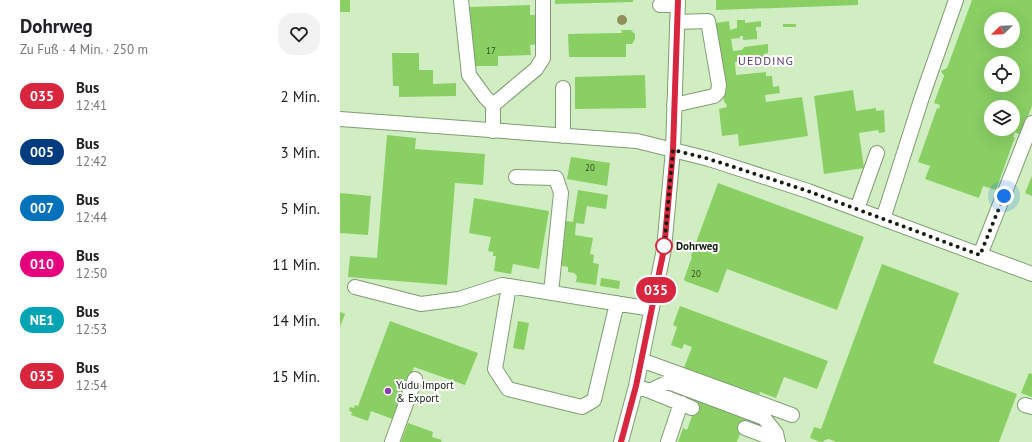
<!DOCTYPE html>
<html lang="de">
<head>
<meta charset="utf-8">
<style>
  body { margin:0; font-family:"PT Sans",sans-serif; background:#f2f2f2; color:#202124; height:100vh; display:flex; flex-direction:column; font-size:15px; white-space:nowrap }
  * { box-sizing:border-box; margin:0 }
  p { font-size:13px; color:#757577 }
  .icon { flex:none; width:22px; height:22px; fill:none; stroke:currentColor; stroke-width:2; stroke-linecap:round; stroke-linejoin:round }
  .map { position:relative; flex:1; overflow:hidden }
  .details { display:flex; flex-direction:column; background:#fff; width:340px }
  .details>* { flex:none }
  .badge { padding:0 8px; border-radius:13px; font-size:14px; line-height:26px }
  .needle { width:26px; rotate:247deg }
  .buttons { position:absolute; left:644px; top:12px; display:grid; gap:8px }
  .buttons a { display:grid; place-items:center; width:36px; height:36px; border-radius:50%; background:#fff; box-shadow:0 4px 16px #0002; font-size:20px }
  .you { position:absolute; width:20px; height:20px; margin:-10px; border:3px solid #fff; border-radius:50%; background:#1a73e8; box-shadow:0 0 0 6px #1a73e833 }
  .map>.badge { position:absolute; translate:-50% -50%; box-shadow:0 0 0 2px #fff }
  .round { display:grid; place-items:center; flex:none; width:42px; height:42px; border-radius:16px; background:#f2f2f2 }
  .summary { display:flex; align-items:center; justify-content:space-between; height:68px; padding:0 20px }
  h1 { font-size:19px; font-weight:700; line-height:30px }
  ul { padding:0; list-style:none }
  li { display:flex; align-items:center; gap:12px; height:56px; padding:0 20px }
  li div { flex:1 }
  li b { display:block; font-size:15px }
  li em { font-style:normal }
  li .badge { min-width:44px; font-weight:700; text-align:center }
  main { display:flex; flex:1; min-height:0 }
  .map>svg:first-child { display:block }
</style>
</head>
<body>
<main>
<section class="details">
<div class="summary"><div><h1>Dohrweg</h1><p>Zu Fuß · 4 Min. · 250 m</p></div><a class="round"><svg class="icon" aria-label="heart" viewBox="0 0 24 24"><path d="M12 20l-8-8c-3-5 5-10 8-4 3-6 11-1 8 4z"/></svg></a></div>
<ul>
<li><span class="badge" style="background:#d7263d;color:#fff">035</span><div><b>Bus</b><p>12:41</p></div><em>2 Min.</em></li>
<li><span class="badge" style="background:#003b80;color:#fff">005</span><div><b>Bus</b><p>12:42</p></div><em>3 Min.</em></li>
<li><span class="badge" style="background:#0072bc;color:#fff">007</span><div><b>Bus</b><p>12:44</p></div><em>5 Min.</em></li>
<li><span class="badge" style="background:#e6007e;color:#fff">010</span><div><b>Bus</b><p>12:50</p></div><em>11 Min.</em></li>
<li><span class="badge" style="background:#00a3b4;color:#fff">NE1</span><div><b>Bus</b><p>12:53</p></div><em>14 Min.</em></li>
<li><span class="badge" style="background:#d7263d;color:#fff">035</span><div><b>Bus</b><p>12:54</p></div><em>15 Min.</em></li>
</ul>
</section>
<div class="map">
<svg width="692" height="442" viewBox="0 0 692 442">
  <rect width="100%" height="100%" fill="#d0eec2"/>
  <path fill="#89cf63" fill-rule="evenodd" d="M0 0H10V12H0Z
    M215 0H293V2L215 4Z
    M376 0H518V5L376 10Z
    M632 0H692V106L681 135 675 132 673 137H675L656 190 643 186 639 198 585 179 590 166 578 162 597 108 599 109 600 105 594 103 604 76 601 71 607 68ZM651 19H673V41H651ZM651 63H673V85H651ZM651 107H673V129H651Z
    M190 5V15H200V44L190 45 191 55 158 56V66H131L129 7Z
    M397 20H405V23L421 21V27H416V31H417V39L403 40V36H400V38L391 39 393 51 402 50 404 47 428 44V53L424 54V59L395 62 396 75 426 72V76H432L433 87 439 86 440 93 425 95 426 102 462 97 468 136 399 146 398 134 382 136 379 109 387 107 386 104 384 102 383 92 385 90 376 23 389 21 390 30 393 29 397 28Z
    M443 24H456V27H443Z
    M281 30H291L295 34V39L292 44H286V57H229L228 34 282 33Z
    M52 53H79V70H93V84L116 83V96L59 97V86H53Z
    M305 75 306 108 235 109V77Z
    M513 90 516 111 536 108V111L544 110 545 132 539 133 538 130 519 133 524 168 484 174 474 96Z
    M47 135 76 138 75 149 145 154 143 185 115 183 107 285 8 277 10 256 37 258Z
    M231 157 270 163 267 186 227 179Z
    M692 176V196L685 193Z
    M378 183 524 237 497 310 387 269 378 293 345 281 344 279 352 257 351 256Z
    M238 190 268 195 266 209 247 206 244 224 236 223 235 235 253 238 250 254 254 255 253 263 259 264 256 285 236 282 237 276 234 273 228 272V267L219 265 221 246H223L225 235 224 234 225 221 233 222Z
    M0 193 31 196 28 235 0 233Z
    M134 198 209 211 199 269 173 264 171 274 154 271 156 256H153V252L148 251 151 237 129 233Z
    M542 264 619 293 593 363 677 394 659 442H496L489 439 485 440 483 442H480L470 438 474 427 481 429Z
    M261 278 280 281 279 289 260 286Z
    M340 306 488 361 477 389 444 377 436 398 420 392 418 398 343 370 352 347 344 344 342 349 331 345 337 327 333 325Z
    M0 312 5 314 0 327Z
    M50 321 138 353 125 385 74 367 55 420 31 411 28 421 11 415 12 412 9 411 10 407 14 408 15 405 18 406Z
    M178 321 189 323 184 350 173 348Z
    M689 373 692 374V397L681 393Z
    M359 397 407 415 397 442H338L343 428 347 430Z
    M68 423 93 432 92 437 102 440 101 442H61Z"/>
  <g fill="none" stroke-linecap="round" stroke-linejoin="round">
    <g stroke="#809c73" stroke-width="16">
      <path id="minor" d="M121 0 129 75 145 97 153 105V131
        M320 5H338
        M223 88V136
        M153 105 196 69 203 58V0
        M334 105 374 96 378 92 379 85 368 21 337 22
        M0 119 297 141 369 159 468 191 692 274
        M176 177 216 178 221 193 211 293
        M517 209 537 153
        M543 219 582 97 616 0
        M640 255 692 123
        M169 286 155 369 168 389 242 407 254 400 277 303
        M15 287 81 304 119 299 162 285 312 309
        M301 360 452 415
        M296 386 310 391 328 382 424 418 436 433 438 442
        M310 391 352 408
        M685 405 692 407
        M405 428 429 437 433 442
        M52 442 75 379
        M281 442 296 386 324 249 333 150 338 0
        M328 442 341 403"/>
    </g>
    <use href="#minor" stroke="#fff" stroke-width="14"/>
  </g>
  <circle fill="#918e5e" cx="282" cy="20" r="5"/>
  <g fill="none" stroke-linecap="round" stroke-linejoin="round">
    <g stroke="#fff" stroke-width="9">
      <path id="line" d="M281 442 296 386 324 249 333 150 338 0"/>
    </g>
    <use href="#line" stroke="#d7263d" stroke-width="6"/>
    <path stroke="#131e0e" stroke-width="4" stroke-dasharray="0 7.2" d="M324 246V249L333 150 369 159 468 191 640 255 664 196"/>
  </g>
  <circle fill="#fff" stroke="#d7263d" stroke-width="2" cx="324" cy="246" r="8"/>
  <circle fill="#8f3dad" stroke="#fff" stroke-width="1.5" cx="48" cy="391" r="4"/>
  <g text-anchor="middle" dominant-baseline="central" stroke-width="4" stroke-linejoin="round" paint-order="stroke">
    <g font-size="9" fill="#304a23">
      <text x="151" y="50">17</text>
      <text x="250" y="167">20</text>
      <text x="356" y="273">20</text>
    </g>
    <g font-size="11" font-weight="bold" fill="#131e0e" stroke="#fff" text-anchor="start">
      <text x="336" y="246">Dohrweg</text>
    </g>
    <g font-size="11" fill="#131e0e" stroke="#fff" text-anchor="start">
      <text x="56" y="385">Yudu Import<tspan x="56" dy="13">&amp; Export</tspan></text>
    </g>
    <g font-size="12" letter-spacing="1" fill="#5f386f" stroke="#fff">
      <text x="426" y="60">UEDDING</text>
    </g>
  </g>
</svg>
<div class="buttons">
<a><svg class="needle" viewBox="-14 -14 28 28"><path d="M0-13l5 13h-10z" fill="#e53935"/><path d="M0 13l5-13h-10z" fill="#757577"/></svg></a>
<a><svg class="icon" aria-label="locate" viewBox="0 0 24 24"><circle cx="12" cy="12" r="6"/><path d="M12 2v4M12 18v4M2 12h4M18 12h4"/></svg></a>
<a><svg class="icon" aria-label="layers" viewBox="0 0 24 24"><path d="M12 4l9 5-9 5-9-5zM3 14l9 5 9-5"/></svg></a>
</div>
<div class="you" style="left:664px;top:196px"></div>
<b class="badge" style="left:316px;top:290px;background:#d7263d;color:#fff">035</b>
</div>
</main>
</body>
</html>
